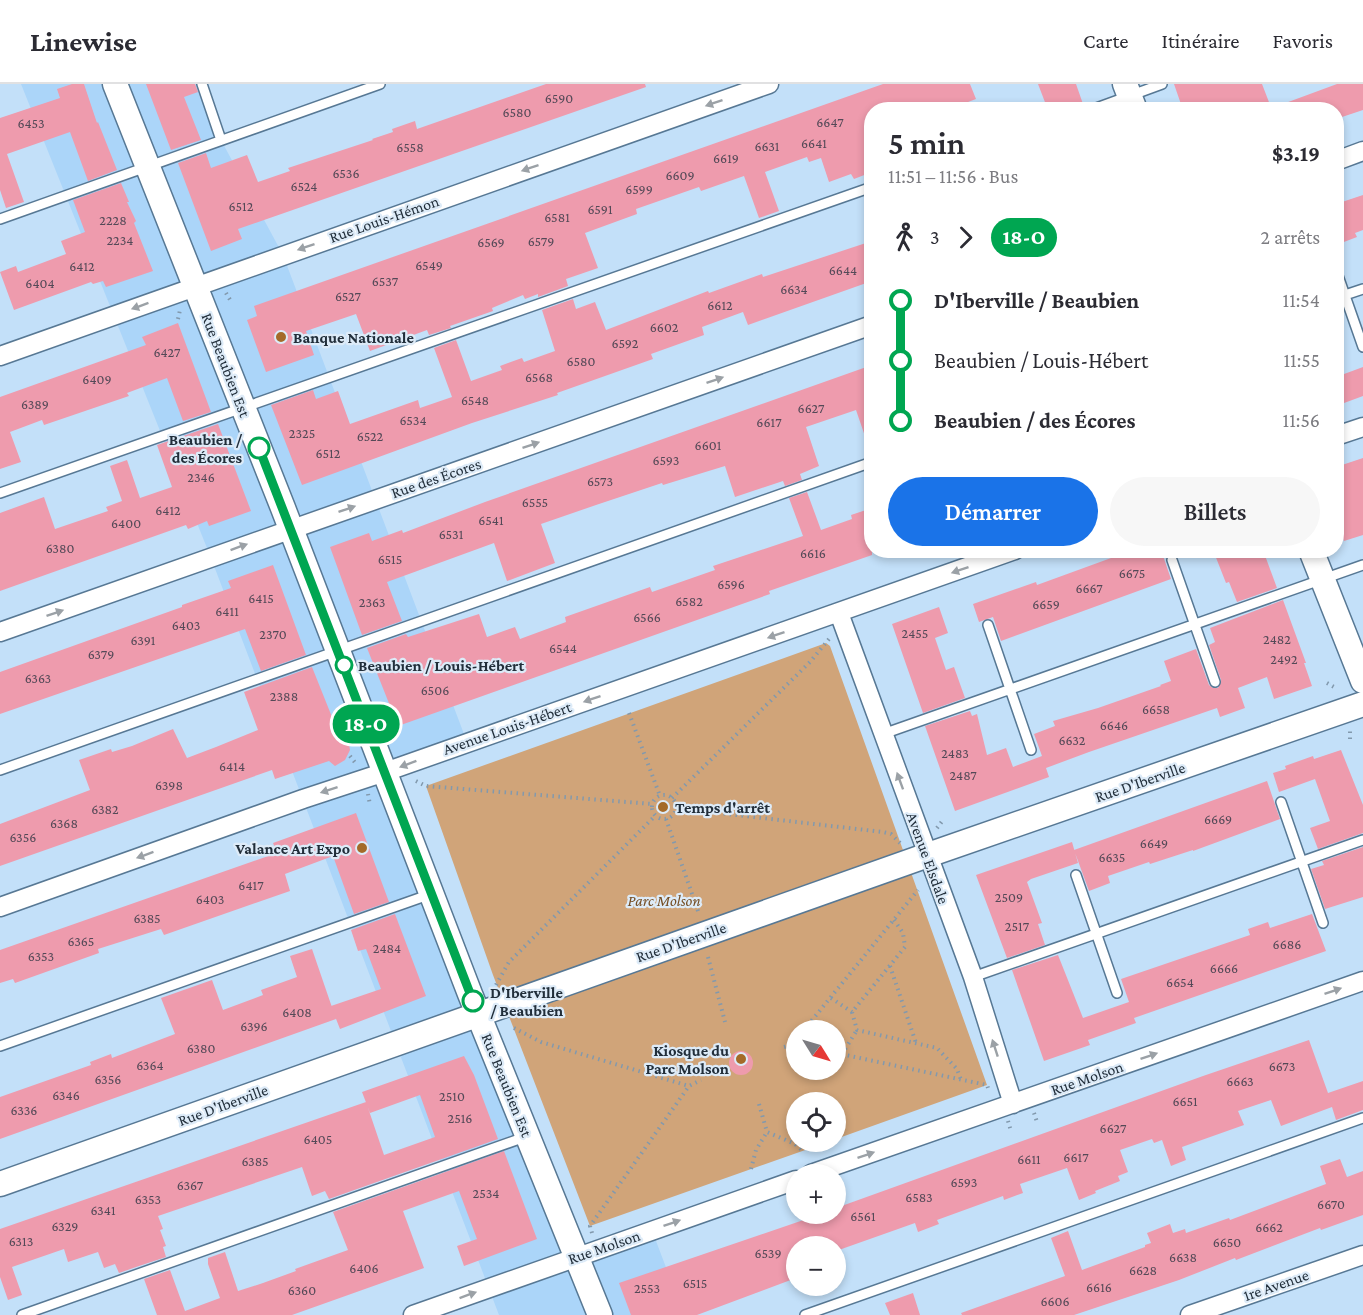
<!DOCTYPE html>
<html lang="fr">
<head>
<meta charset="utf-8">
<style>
  body { margin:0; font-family:"Crimson Pro",serif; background:#f7f7f7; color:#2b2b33; height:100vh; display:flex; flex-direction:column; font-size:22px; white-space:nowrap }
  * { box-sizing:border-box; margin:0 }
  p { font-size:20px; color:#7c7c81 }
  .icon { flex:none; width:33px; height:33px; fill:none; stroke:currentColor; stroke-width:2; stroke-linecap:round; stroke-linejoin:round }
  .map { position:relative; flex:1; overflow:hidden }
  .details { position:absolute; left:864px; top:18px; width:480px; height:456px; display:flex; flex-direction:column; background:#fff; border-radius:24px; box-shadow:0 3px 9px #0003 }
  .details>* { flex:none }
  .badge { padding:0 12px; border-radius:20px; font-size:21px; line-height:39px }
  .needle { width:39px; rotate:127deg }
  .buttons { position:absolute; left:786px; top:936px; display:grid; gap:12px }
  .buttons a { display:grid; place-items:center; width:60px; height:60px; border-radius:50%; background:#fff; box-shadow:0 3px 9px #0003; font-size:30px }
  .map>.badge { position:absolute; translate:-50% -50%; box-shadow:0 0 0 3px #fff }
  .legs { display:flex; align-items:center; gap:9px; height:66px; padding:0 24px; font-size:20px }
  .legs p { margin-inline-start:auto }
  .overview { display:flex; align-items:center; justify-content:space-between; height:102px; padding:0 24px }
  h1 { font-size:33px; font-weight:600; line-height:45px }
  .cta { display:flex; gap:12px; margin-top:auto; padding:12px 24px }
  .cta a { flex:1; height:69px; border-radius:36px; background:#1a73e8; color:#fff; font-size:24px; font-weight:600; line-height:69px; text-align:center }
  .cta a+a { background:#f7f7f7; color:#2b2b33 }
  ul { padding:0 24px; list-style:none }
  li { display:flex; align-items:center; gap:21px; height:60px; font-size:22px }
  li i { display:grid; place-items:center; width:9px; height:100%; margin:0 8px; background:currentColor }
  li i::after { content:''; width:15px; height:15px; margin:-8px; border:4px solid; border-radius:50%; background:#fff }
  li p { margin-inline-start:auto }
  li:first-child i { background:linear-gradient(#0000 50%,currentColor 0) }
  li:last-child i { background:linear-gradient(currentColor 50%,#0000 0) }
  header { display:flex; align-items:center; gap:36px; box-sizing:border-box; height:84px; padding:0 30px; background:#fff; border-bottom:2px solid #e1e1e2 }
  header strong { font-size:28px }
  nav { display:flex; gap:33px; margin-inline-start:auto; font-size:21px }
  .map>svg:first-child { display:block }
</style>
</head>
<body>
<header>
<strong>Linewise</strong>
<nav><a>Carte</a><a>Itinéraire</a><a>Favoris</a></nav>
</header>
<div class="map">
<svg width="1363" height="1231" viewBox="0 0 1363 1231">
  <rect width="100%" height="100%" fill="#c3e0f9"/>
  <path fill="#abd5f9" d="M21 0H202L221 56 283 171 467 658 385 688 577 1172 653 1149 684 1231H499L211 474Z"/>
  <path fill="#d0a479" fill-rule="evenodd" d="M826 559 830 562 987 1001 836 1055V1018H796V1058H828L590 1142 493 891 426 702ZM796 946H836V986H796Z"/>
  <path fill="#ee9bad" d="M72 0H84L97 39 98 38 117 86 88 97 70 48 7 70 24 118 6 124 0 106V34L60 14 57 5Z
    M146 0H195L198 8 184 13 201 56 171 66Z
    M546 0H645L646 3 238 145 242 155 211 167 178 79 206 69 211 84 247 71 258 98 290 87 288 84 373 56 372 55 393 48 392 45 415 37 417 45Z
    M883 0H970L976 15 947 26H872V88L854 95 851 90 829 98 821 74 809 78 807 73 765 88 779 127 759 134 744 92 701 107 699 103 636 125 637 130 585 149 598 184 566 195 568 202 538 213V210L525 215 523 211 492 224 493 227 450 242 451 244 429 251 427 246 370 267 356 230 306 247 314 271 266 288 247 236 257 232 254 222Z
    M1038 0H1076L1083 20 1069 26H1048Z
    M1174 0H1262L1272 26H1183Z
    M1337 0H1363V26L1336 35V26H1272V24Z
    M121 99 129 118H127L136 137 134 139 153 187 106 203 103 197 93 200 91 198 14 226 0 188 16 182 18 188 66 170 61 157 85 148 73 116Z
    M1363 111V146L1355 149 1357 153 1336 161V120Z
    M872 157V197L748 241 743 228 702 243 704 251 651 270 653 275 557 309 558 311 472 339 302 401 271 321 313 306 316 315 338 307 350 340 418 316 420 324 452 313 434 264 456 256 471 297 502 286 500 282 522 274 524 278 555 267 542 226 573 215 576 225 595 218 606 246 708 207 709 209 762 190 763 193Z
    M178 239 211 328 183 337 167 294 127 309 129 312 44 341 42 336 10 348 21 378 0 385V313L146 261 142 253Z
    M872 281V364H869L856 326 806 343 819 382 800 390 802 396 785 402 783 397 735 413 725 382 663 401 662 399 596 421 541 440 555 479 507 497 494 459 387 498 402 537 362 551 330 463 369 449 372 457 402 446 403 449 485 418Z
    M1363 283V312L1336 322V293Z
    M218 340 251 427 209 442 207 437 188 445 186 441 0 507V429L44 413 55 445 108 427 106 423 122 417 110 382 127 376 140 414 172 403 157 361Z
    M1363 374V451L1344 457 1336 436V383Z
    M807 408 821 446 852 435 851 431 872 424V471L769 507 770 510 398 642 367 564 406 550 408 553 479 530 487 553 515 543 520 555 566 538 565 533 650 503 652 508 715 486 713 482 803 452 789 414Z
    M1133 466H1161L1171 495 1001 557 993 533 979 538 973 520 1036 498 1037 501Z
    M1213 466H1263L1277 504 1237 518 1229 498 1226 499Z
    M273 481 306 571 261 587 245 545 0 630V588L182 523V521L231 504 228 497Z
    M1283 516 1306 579H1304L1312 602 1274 615 1267 593 1238 604 1245 624 1220 633 1217 624 1089 668 1046 684 1049 693 955 727 925 642 970 627 972 632 977 630 987 671 1006 664 1013 683 1042 672 1034 650 1055 642 1053 637 1098 624 1161 602 1160 601 1171 597 1164 577 1196 565 1209 601 1213 604H1218L1221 596 1209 561 1215 558 1210 544Z
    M939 523 948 549 935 554 946 586 954 583 965 614 923 629 892 540Z
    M312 583 340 653 348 655 350 666 345 676 335 682 329 677 275 695 272 686 0 782V740L90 706 79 676 111 665 112 668 132 662 173 645 187 674 216 663 258 646 244 608Z
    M1341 666 1363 721V749L1318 765 1310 744 1330 737 1315 695 1279 708 1273 689 1286 685 1285 682 1313 672 1314 675Z
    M1267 697 1280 735 1193 767V766L1150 780 1149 778 1108 792 1110 799 1089 807 1074 766Z
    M356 729 389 818 354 830 333 772 285 790 290 807 164 851 161 845 98 865 99 869 15 899 13 895 0 899V866L277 769 273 759Z
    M1072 758 1078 779 1031 795 1027 798 1042 839 1038 840 1045 861 1007 874 976 791Z
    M1363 763V813L1325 825 1311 785 1324 781 1322 777Z
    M395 830 426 912 340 945 331 922 381 905 366 865 358 867 351 846Z
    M1312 830 1326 867 1134 934 1136 939 1088 956 1090 961 1044 977 1012 886 1058 871 1083 934 1129 918 1121 895 1250 851 1248 845 1268 838 1270 844Z
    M312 865 336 935 0 1055V1013L91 981 90 978 111 970 112 974 175 950 161 914 212 896 223 926 263 911 261 906 297 893 290 872Z
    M1309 956 1328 1009 1363 997V1026L1336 1036 1332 1023 1281 1042 1271 1016 1238 1027 1244 1041 1182 1063 1186 1076 1171 1082 1162 1056 1154 1059 1152 1055 1120 1066 1128 1088 1118 1092 1120 1097 1095 1107 1096 1109 1079 1116 1067 1084 1020 1100 1023 1109 1004 1116 1003 1112 937 1136 939 1140 918 1148 915 1139 836 1167V1162H796V1194L697 1231H631L619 1199 821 1130H836V1124L1203 992Z
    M729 979a12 12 0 1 1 24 0a12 12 0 1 1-24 0Z
    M464 972 474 991 498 1055 329 1115 325 1107 312 1112 302 1083 158 1132 163 1145 160 1146 166 1162 163 1163 166 1173 139 1182 119 1189 115 1180 104 1184 98 1168 68 1178 64 1165 12 1183 22 1211 8 1216 0 1193V1145L366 1018 384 1071 435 1053 420 1011 370 1029 362 1008Z
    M504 1067 537 1155 464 1182 457 1162 477 1155 459 1107 403 1127 424 1184 292 1231H157L144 1195 170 1186 185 1227 220 1214 208 1180V1174L225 1168 238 1207 263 1199 296 1187 295 1185 348 1166 333 1128Z
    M1340 1075 1347 1093 1363 1087V1131L1321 1146 1320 1144 1236 1176 1235 1174 1179 1196 1074 1231H962L961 1229 1065 1192 1051 1154 1068 1147 1082 1186 1145 1163V1161L1151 1159 1147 1149 1170 1140 1173 1149 1185 1145 1186 1149 1229 1134 1230 1136 1326 1100 1320 1082Z
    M913 1209 920 1231H890L885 1219Z"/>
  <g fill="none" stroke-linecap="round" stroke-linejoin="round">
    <g stroke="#577894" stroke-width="12">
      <path id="lane" d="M202 0 221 56
        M1091 26 1162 0
        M0 135 380 0
        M1336 186 1363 263
        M1336 214 1363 205
        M0 409 872 103
        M1172 476 1215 598
        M988 541 1031 666
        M883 650 1363 481
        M0 686 872 378
        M1281 718 1323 839
        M1076 791 1117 909
        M973 893 1363 756
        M0 962 431 810
        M22 1231 525 1053
        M805 1231 1363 1034"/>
    </g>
    <g stroke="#577894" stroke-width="21">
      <path id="street" d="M1336 77 1363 67
        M0 272 769 0
        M1336 352 1363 343
        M839 529 973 893 1013 1020
        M0 548 872 241
        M0 823 303 715 385 688 1015 466
        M811 1090 1363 897
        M413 1231 796 1096
        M1190 1231 1363 1171"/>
    </g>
    <g stroke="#577894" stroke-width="27">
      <path id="secondary" d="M115 0 283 424 470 910 600 1231
        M1125 0 1135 26
        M1311 466 1363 597
        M0 1100 928 771 1363 620"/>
    </g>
    <path stroke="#8299ad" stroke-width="4" stroke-dasharray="1.5 4.5" stroke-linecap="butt" d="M226 209 232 219
      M178 235 180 226
      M1327 599 1336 604
      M629 629 660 712
      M1350 655V645
      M350 672 357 681
      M416 697 426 702 652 720
      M368 710 370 721
      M652 723a12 12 0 1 1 24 0a12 12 0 1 1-24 0Z
      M672 714 810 578 829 555
      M676 724 883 748 891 750 900 759
      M666 735 699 830
      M937 744 943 736
      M894 836 903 849 905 863 852 928 857 946 937 964 957 985 961 996
      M708 873 725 938
      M890 882 916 959
      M496 901 509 878 655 732
      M831 914 852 928
      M514 944 541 958 689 1002 701 996
      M804 946 918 806
      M784 963 796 960
      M836 969 987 1001 988 1004
      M842 970 857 946
      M759 1020 767 1048 795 1060 803 1067
      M1034 1029 1037 1038
      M1008 1037 1011 1047
      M751 1085 756 1066 767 1048
      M592 1149 590 1142 689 1002"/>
    <use href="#lane" stroke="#fff" stroke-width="9"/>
    <use href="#street" stroke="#fff" stroke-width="18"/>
    <use href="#secondary" stroke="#fff" stroke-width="24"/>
  </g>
  <defs><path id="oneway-solid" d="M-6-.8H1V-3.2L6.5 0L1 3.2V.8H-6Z" transform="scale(1.5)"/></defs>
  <g fill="#9ba1a6">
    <use href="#oneway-solid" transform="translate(714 19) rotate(161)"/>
    <use href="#oneway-solid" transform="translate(530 84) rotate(161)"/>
    <use href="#oneway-solid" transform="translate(306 163) rotate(161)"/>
    <use href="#oneway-solid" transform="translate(140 222) rotate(160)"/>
    <use href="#oneway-solid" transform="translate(715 296) rotate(-19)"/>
    <use href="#oneway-solid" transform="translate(531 361) rotate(-19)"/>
    <use href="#oneway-solid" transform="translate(347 425) rotate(-19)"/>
    <use href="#oneway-solid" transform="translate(239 463) rotate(-20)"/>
    <use href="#oneway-solid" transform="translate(960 486) rotate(161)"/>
    <use href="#oneway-solid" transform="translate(55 529) rotate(-19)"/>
    <use href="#oneway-solid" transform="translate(776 551) rotate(161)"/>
    <use href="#oneway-solid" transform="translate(592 615) rotate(161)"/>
    <use href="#oneway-solid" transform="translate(408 680) rotate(159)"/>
    <use href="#oneway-solid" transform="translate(900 697) rotate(-110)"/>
    <use href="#oneway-solid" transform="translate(329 706) rotate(162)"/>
    <use href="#oneway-solid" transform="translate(145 771) rotate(160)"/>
    <use href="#oneway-solid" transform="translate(1333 907) rotate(-19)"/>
    <use href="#oneway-solid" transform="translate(995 964) rotate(-108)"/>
    <use href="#oneway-solid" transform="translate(1149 972) rotate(-19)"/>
    <use href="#oneway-solid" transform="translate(866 1071) rotate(-19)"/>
    <use href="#oneway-solid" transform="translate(672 1139) rotate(-19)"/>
    <use href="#oneway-solid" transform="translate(468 1211) rotate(-20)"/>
  </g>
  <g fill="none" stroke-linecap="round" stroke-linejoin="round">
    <g stroke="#fff" stroke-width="14">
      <path id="line-1" d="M259 364 473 917"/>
    </g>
    <use href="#line-1" stroke="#00a651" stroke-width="9"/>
  </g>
  <g fill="#a46a29" stroke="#ddebf8" stroke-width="2">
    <circle cx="281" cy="253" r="6"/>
    <circle cx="663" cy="723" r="6"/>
    <circle cx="362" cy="764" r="6"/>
    <circle cx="741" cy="975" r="6"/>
  </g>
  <g fill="#fff" stroke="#00a651" stroke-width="3">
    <circle cx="259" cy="364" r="10"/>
    <circle cx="344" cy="581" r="8"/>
    <circle cx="473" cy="917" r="10"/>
  </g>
  <g text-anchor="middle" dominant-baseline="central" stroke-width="4.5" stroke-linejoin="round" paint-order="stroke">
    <g font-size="14" fill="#544957">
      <text x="559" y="14">6590</text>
      <text x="517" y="28">6580</text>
      <text x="830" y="38">6647</text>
      <text x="31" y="39">6453</text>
      <text x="814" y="59">6641</text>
      <text x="767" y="62">6631</text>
      <text x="410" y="63">6558</text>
      <text x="726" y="74">6619</text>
      <text x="346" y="89">6536</text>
      <text x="680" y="91">6609</text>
      <text x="304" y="102">6524</text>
      <text x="639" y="105">6599</text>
      <text x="241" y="122">6512</text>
      <text x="600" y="125">6591</text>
      <text x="557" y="133">6581</text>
      <text x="113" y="136">2228</text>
      <text x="120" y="156">2234</text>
      <text x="541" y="157">6579</text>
      <text x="491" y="158">6569</text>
      <text x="429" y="181">6549</text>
      <text x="82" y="182">6412</text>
      <text x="843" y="186">6644</text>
      <text x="385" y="197">6537</text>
      <text x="40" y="199">6404</text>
      <text x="794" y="205">6634</text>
      <text x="348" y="212">6527</text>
      <text x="720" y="221">6612</text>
      <text x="664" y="243">6602</text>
      <text x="625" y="259">6592</text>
      <text x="167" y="268">6427</text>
      <text x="581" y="277">6580</text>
      <text x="539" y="293">6568</text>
      <text x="97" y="295">6409</text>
      <text x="475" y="316">6548</text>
      <text x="35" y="320">6389</text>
      <text x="811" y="324">6627</text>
      <text x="413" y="336">6534</text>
      <text x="769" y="338">6617</text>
      <text x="302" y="349">2325</text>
      <text x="370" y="352">6522</text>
      <text x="708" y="361">6601</text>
      <text x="328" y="369">6512</text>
      <text x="666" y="376">6593</text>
      <text x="201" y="393">2346</text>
      <text x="600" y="397">6573</text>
      <text x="535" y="418">6555</text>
      <text x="168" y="426">6412</text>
      <text x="491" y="436">6541</text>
      <text x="126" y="439">6400</text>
      <text x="451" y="450">6531</text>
      <text x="60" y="464">6380</text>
      <text x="813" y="469">6616</text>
      <text x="390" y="475">6515</text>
      <text x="1132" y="489">6675</text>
      <text x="731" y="500">6596</text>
      <text x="1089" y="504">6667</text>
      <text x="261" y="514">6415</text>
      <text x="689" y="517">6582</text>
      <text x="372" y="518">2363</text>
      <text x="1046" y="520">6659</text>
      <text x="227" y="527">6411</text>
      <text x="647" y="533">6566</text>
      <text x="186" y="541">6403</text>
      <text x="915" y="549">2455</text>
      <text x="273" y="550">2370</text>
      <text x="1277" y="555">2482</text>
      <text x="143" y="556">6391</text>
      <text x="563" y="564">6544</text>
      <text x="101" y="570">6379</text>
      <text x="1284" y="575">2492</text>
      <text x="38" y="594">6363</text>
      <text x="435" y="606">6506</text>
      <text x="284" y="612">2388</text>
      <text x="1156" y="625">6658</text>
      <text x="1114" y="641">6646</text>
      <text x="1072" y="656">6632</text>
      <text x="955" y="669">2483</text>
      <text x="232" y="682">6414</text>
      <text x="963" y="691">2487</text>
      <text x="169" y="701">6398</text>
      <text x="105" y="725">6382</text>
      <text x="1218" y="735">6669</text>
      <text x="64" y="739">6368</text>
      <text x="23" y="753">6356</text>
      <text x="1154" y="759">6649</text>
      <text x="1112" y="773">6635</text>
      <text x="251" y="801">6417</text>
      <text x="1009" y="813">2509</text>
      <text x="210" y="815">6403</text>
      <text x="147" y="834">6385</text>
      <text x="1017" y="842">2517</text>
      <text x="81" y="857">6365</text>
      <text x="1287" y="860">6686</text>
      <text x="387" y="864">2484</text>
      <text x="41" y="872">6353</text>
      <text x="1224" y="884">6666</text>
      <text x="1180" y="898">6654</text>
      <text x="297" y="928">6408</text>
      <text x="254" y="942">6396</text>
      <text x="201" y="964">6380</text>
      <text x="150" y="981">6364</text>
      <text x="1282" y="982">6673</text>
      <text x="108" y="995">6356</text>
      <text x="1240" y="997">6663</text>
      <text x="66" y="1011">6346</text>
      <text x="452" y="1012">2510</text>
      <text x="1185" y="1017">6651</text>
      <text x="24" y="1026">6336</text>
      <text x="460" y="1034">2516</text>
      <text x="1113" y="1044">6627</text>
      <text x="318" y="1055">6405</text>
      <text x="1076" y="1073">6617</text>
      <text x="1029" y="1075">6611</text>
      <text x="255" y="1077">6385</text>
      <text x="964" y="1098">6593</text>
      <text x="190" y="1101">6367</text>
      <text x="486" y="1109">2534</text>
      <text x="919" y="1113">6583</text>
      <text x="148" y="1115">6353</text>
      <text x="1331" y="1120">6670</text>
      <text x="103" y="1126">6341</text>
      <text x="863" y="1132">6561</text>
      <text x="65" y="1142">6329</text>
      <text x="1269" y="1143">6662</text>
      <text x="21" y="1157">6313</text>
      <text x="1227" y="1158">6650</text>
      <text x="768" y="1169">6539</text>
      <text x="1183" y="1173">6638</text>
      <text x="364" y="1184">6406</text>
      <text x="1143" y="1186">6628</text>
      <text x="695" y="1199">6515</text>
      <text x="1099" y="1203">6616</text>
      <text x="647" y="1204">2553</text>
      <text x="302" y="1206">6360</text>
      <text x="1055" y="1217">6606</text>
    </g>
    <g font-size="16" fill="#212e3a" stroke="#ddebf8">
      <text transform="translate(384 135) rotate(-19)">Rue Louis-Hémon</text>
      <text transform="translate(226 281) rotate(69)">Rue Beaubien Est</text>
      <text transform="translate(436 394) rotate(-19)">Rue des Écores</text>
      <text transform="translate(507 644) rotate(-19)">Avenue Louis-Hébert</text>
      <text transform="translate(1140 698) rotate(-19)">Rue D'Iberville</text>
      <text transform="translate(928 774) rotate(70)">Avenue Elsdale</text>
      <text transform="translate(681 858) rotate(-19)">Rue D'Iberville</text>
      <text transform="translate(1087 994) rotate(-19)">Rue Molson</text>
      <text transform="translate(507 1001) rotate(68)">Rue Beaubien Est</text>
      <text transform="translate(223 1021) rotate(-20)">Rue D'Iberville</text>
      <text transform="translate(604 1163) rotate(-19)">Rue Molson</text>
      <text transform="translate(1276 1201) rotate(-19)">1re Avenue</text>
    </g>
    <g font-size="16" font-weight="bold" fill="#212e3a" stroke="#ddebf8" text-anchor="start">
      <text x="293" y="253">Banque Nationale</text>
      <text x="675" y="723">Temps d'arrêt</text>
      <text x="350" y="764" text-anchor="end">Valance Art Expo</text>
      <text x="729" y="966" text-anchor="end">Kiosque du<tspan x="729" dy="18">Parc Molson</tspan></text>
    </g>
    <g font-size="16" font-weight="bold" fill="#212e3a" stroke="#ddebf8" text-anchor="start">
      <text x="242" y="355" text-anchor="end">Beaubien /<tspan x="242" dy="18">des Écores</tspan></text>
      <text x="358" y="581">Beaubien / Louis-Hébert</text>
      <text x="490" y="908">D'Iberville<tspan x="490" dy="18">/ Beaubien</tspan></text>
    </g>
    <g font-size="16" font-style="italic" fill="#754d23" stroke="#ddebf8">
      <text x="664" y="816">Parc Molson</text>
    </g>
  </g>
</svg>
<div class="buttons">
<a><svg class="needle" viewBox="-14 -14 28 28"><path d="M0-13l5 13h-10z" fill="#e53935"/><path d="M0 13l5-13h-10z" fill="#7c7c81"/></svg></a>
<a><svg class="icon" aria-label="locate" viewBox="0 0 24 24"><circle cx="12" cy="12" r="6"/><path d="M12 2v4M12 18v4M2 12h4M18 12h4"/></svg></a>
<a>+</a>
<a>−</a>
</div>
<b class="badge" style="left:366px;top:640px;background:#00a651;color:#fff">18-O</b>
<section class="details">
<div class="overview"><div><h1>5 min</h1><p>11:51 – 11:56 · Bus</p></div><b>$3.19</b></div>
<div class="legs"><svg class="icon" aria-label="walk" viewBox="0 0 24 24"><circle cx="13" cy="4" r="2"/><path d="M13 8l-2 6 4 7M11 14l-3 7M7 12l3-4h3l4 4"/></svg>3<svg class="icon" aria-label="forward" viewBox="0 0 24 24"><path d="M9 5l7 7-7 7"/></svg><b class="badge" style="background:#00a651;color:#fff">18-O</b><p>2 arrêts</p></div>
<ul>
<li><i style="color:#00a651"></i><b>D'Iberville / Beaubien</b><p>11:54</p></li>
<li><i style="color:#00a651"></i><span>Beaubien / Louis-Hébert</span><p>11:55</p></li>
<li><i style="color:#00a651"></i><b>Beaubien / des Écores</b><p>11:56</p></li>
</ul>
<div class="cta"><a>Démarrer</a><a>Billets</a></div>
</section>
</div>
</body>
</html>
